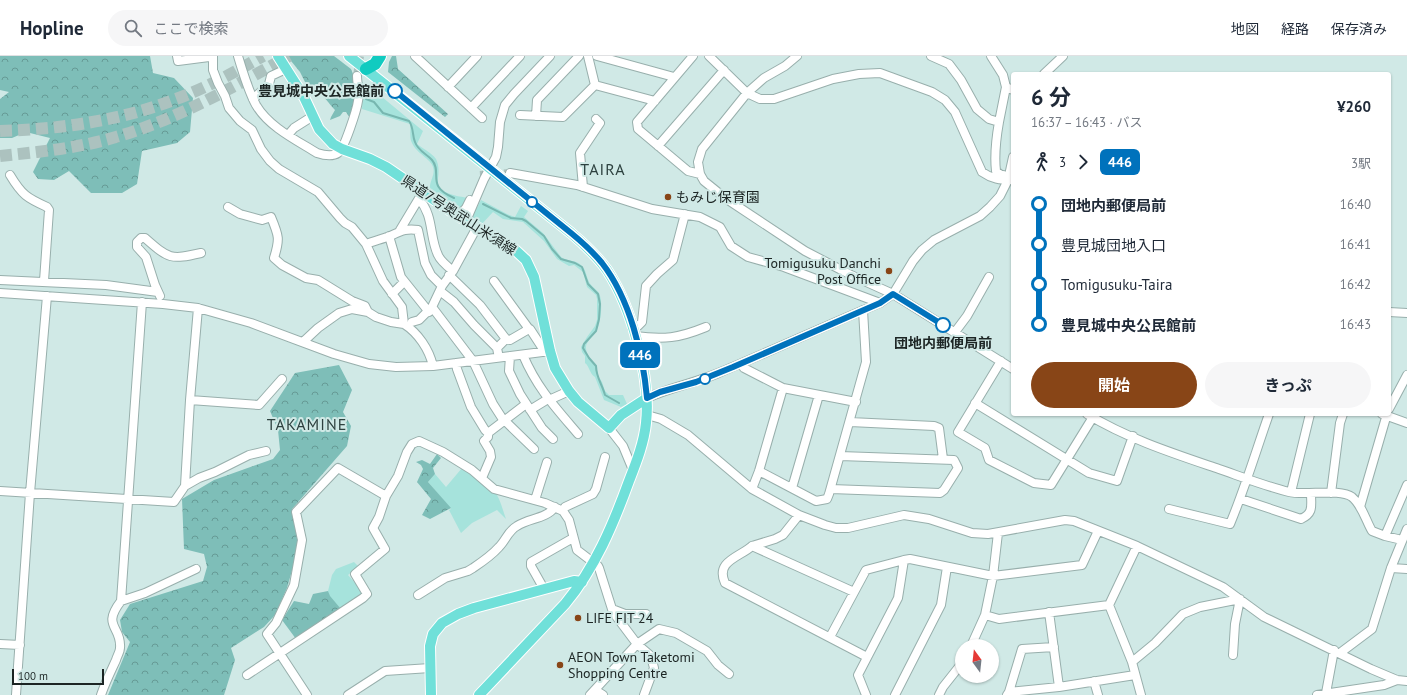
<!DOCTYPE html>
<html lang="ja">
<head>
<meta charset="utf-8">
<style>
  body { margin:0; font-family:"PT Sans","Noto Sans JP",sans-serif; background:#f6f6f7; color:#1f2937; height:100vh; display:flex; flex-direction:column; font-size:15px; white-space:nowrap }
  * { box-sizing:border-box; margin:0 }
  p { font-size:13px; color:#747a83 }
  .icon { flex:none; width:22px; height:22px; fill:none; stroke:currentColor; stroke-width:2; stroke-linecap:round; stroke-linejoin:round }
  .map { position:relative; flex:1; overflow:hidden }
  .sheet { position:absolute; left:1011px; top:16px; width:380px; height:344px; display:flex; flex-direction:column; background:#fff; border-radius:4px; box-shadow:0 1px 3px #0004 }
  .sheet>* { flex:none }
  .badge { padding:0 8px; border-radius:6px; font-size:14px; line-height:26px }
  .needle { width:26px; rotate:345deg }
  .tools { position:absolute; left:955px; top:583px; display:grid; gap:8px }
  .tools a { display:grid; place-items:center; width:44px; height:44px; border-radius:50%; background:#fff; box-shadow:0 1px 3px #0004; font-size:20px }
  .scale { position:absolute; left:12px; bottom:10px; width:92px; box-sizing:border-box; padding-left:4px; border:2px solid #1c2524; border-top:0; font-size:11px; line-height:14px; white-space:nowrap; color:#1c2524; -webkit-text-stroke:3px #d0e9e6; paint-order:stroke }
  .map>.badge { position:absolute; translate:-50% -50%; box-shadow:0 0 0 2px #fff }
  .legs { display:flex; align-items:center; gap:6px; height:44px; padding:0 20px; font-size:13px }
  .legs p { margin-inline-start:auto }
  .summary { display:flex; align-items:center; justify-content:space-between; height:68px; padding:0 20px }
  h1 { font-size:22px; font-weight:700; line-height:30px }
  .primary-button { display:flex; gap:8px; margin-top:auto; padding:8px 20px }
  .primary-button a { flex:1; height:46px; border-radius:24px; background:#884517; color:#fff; font-size:16px; font-weight:700; line-height:46px; text-align:center }
  .primary-button a+a { background:#f6f6f7; color:#1f2937 }
  ul { padding:0 20px; list-style:none }
  li { display:flex; align-items:center; gap:14px; height:40px; font-size:15px }
  li i { display:grid; place-items:center; width:6px; height:100%; margin:0 5px; background:currentColor }
  li i::after { content:''; width:10px; height:10px; margin:-5px; border:3px solid; border-radius:50%; background:#fff }
  li p { margin-inline-start:auto }
  li:first-child i { background:linear-gradient(#0000 50%,currentColor 0) }
  li:last-child i { background:linear-gradient(currentColor 50%,#0000 0) }
  header { display:flex; align-items:center; gap:24px; box-sizing:border-box; height:56px; padding:0 20px; background:#fff; border-bottom:1px solid #e0e1e3 }
  header strong { font-size:19px }
  nav { display:flex; gap:22px; margin-inline-start:auto; font-size:14px }
  .search { width:280px; height:36px; background:#f6f6f7; display:flex; align-items:center; gap:10px; box-sizing:border-box; padding:0 14px; border-radius:22px; color:#747a83; font-size:15px }
  .map>svg:first-child { display:block }
</style>
</head>
<body>
<header>
<strong>Hopline</strong>
<div class="search"><svg class="icon" aria-label="search" viewBox="0 0 24 24"><circle cx="10" cy="10" r="6"/><path d="M15 15l6 6"/></svg>ここで検索</div>
<nav><a>地図</a><a>経路</a><a>保存済み</a></nav>
</header>
<div class="map">
<svg width="1407" height="639" viewBox="0 0 1407 639">
  <defs>
    <pattern id="forest-crowns" width="20" height="18" patternUnits="userSpaceOnUse"><rect width="20" height="18" fill="#7ebeb8"/><path d="M2 6a3 3 0 1 1 6 0M12 15a3 3 0 1 1 6 0" fill="none" stroke="#669a95"/></pattern>
  </defs>
  <rect width="100%" height="100%" fill="#d0e9e6"/>
  <path fill="#a6e3dc" d="M361 25 369 32 370 31 423 75 417 88C422 92 432 97 436 103 439 109 439 116 438 122 435 138 458 140 468 142L465 149 458 155 430 136C428 127 436 119 433 111 431 103 416 97 412 87 409 82 411 74 410 68L362 53C363 43 361 35 361 25Z
    M481 144 507 158 515 161 521 150 528 155 524 161 543 177 561 201C567 206 575 203 581 209 586 213 586 220 589 226 591 230 596 233 599 237 603 245 601 266 597 274 595 279 585 286 586 292 586 300 593 304 597 310L598 320 602 326 605 335 609 339H623L627 348 621 351 604 344 595 321C589 317 590 311 585 307V300L582 296 581 291 587 281 595 270 597 264V243L596 239 587 231 583 216 574 209 569 210 557 203 544 185 523 166 503 163 493 156 481 169 471 163Z
    M462 412C473 419 490 429 497 439 501 446 503 455 506 463L497 454 472 467 461 477 449 454 451 453 428 426 435 418 446 431Z
    M354 506 358 510 348 519 356 528 362 539 341 553 329 540 328 535 332 519 336 513Z"/>
  <path fill="url(#forest-crowns)" d="M0 0H150L153 17 174 22 193 42 190 76 177 87 142 95 137 128 122 137H91L69 115 54 124 38 123 33 116 50 82 26 76 12 82H0V43L9 36 0 34Z
    M287 0H334L351 13 355 23 356 38 350 62 346 56H343L340 60 330 64 331 61 335 54C325 43 324 38 308 32L300 16Z
    M392 0H396L398 13 448 58 445 61 388 16 389 6Z
    M339 309 352 334 343 356 351 370 347 390 292 453 299 490 287 532 275 559 264 571 231 592 235 604 224 639H108L130 586 122 576 120 564 130 548 203 525 207 511 204 498 184 493 182 443 214 424 273 403 280 394 278 374 270 355 295 317Z
    M437 398 441 402 433 412 435 418 428 426 451 452 430 463 422 459 431 443 417 426 423 413 421 409 416 406 422 404 430 408Z
    M328 535 330 540 341 553 296 583 282 564 294 545 309 548 313 538Z"/>
  <g fill="none" stroke-linecap="round" stroke-linejoin="round">
    <path stroke="#77b7b0" stroke-width="2" d="M366 43 374 46 383 57 409 65C414 72 412 79 415 86 418 95 427 98 432 104 443 117 425 130 454 142
      M483 148 511 162 522 163 526 165 544 180 552 193 561 203 575 207 582 211 588 228 598 238 600 248 599 263 596 275 584 288 583 292 589 302 596 310C596 321 602 328 605 339L619 347"/>
    <path stroke="#acc2bf" stroke-width="8" stroke-dasharray="8 4" stroke-linecap="butt" d="M357 20 360 0
      M480 119 510 117"/>
    <path stroke="#acc2bf" stroke-width="12" stroke-dasharray="12 6" stroke-linecap="butt" d="M0 75C60 73 120 65 176 43 206 32 235 16 263 0
      M0 100C39 96 79 92 116 81 178 63 233 31 289 0"/>
    <g stroke="#98afac" stroke-width="10">
      <path id="minor" d="M177 0 178 5 209 1 212 0
        M213 0V14L218 27 225 40 229 52 240 65 252 74 261 93 270 105 279 113 318 136 340 162 345 167 352 171 366 188 383 225 402 251 404 268C418 277 429 293 433 310
        M238 0C243 17 248 34 256 49 269 71 296 84 317 97 323 99 332 101 338 97 344 94 357 53 358 45 360 36 357 28 357 20
        M415 0 482 62
        M597 0 674 21
        M693 0 637 66 638 73 688 115 700 118
        M709 0 747 37 760 43H774L833 23 859 18 880 17 932 36 945 44 955 56 982 116C992 123 1000 124 1012 124
        M797 0 785 10 764 22 747 37 702 93 698 106 700 118 704 125 725 142 805 195 851 219 893 238 1013 313
        M931 0 949 8 961 24 977 53 989 63 999 66 1006 31
        M991 0 1003 19 1006 31 1013 34
        M1044 18 1063 0
        M595 29 655 45
        M448 31 477 0
        M253 43 269 28 271 20 286 13
        M471 52 520 0
        M520 59 563 61 595 29 588 0
        M536 60 537 44 579 0
        M999 66C996 83 994 98 996 115L1001 119H1003
        M288 79 294 72 313 60
        M658 90 724 14
        M510 117 577 129 652 153 700 161 720 171 731 190 748 201 784 211 880 247
        M10 119C22 139 27 142 47 151L49 154 44 225
        M583 131 580 97 600 67 596 63
        M419 143C434 160 429 180 438 199 440 204 448 211 453 215
        M228 151 240 158 262 164 271 161C279 180 280 183 274 202L282 209 306 222 318 224 352 245 365 250 368 256
        M458 160 466 152 470 144
        M466 165 484 123 496 101 498 91 500 66 505 49 514 38 550 0
        M400 174 421 139
        M389 180 401 221 429 256
        M366 188C374 185 382 183 390 180 401 175 406 172 418 174L425 207 431 219 442 230
        M449 219 480 249 506 283 497 292
        M0 224 106 229 158 236
        M494 225 529 273H530L545 296
        M440 235 454 246 474 269 497 292 498 297
        M0 237 163 248 198 252 251 267 334 298 369 308 396 311 433 310 550 295
        M392 238 404 226
        M160 240 155 229 146 201 137 191V186L141 182H145C169 203 170 204 201 197
        M432 251 473 305 493 348 502 362 534 393
        M1389 256 1407 257
        M412 266 419 264 432 251 442 230 453 215 477 171
        M632 272 638 270 642 266 646 230 657 218 673 204 685 158
        M955 276 967 260 989 221
        M635 280C664 284 679 282 706 271
        M506 283 510 284 529 273
        M303 286 318 272 339 257 352 253 368 256 376 261 391 266 404 268
        M523 299C537 332 555 351 578 378
        M510 300 509 315 520 338 542 372 553 383
        M1001 305 958 376 985 392 989 404 1034 427 1051 429 1093 361
        M456 307 457 313 471 351 485 374 488 377 526 348
        M741 308 744 312 783 332 856 346
        M647 342C669 332 694 327 716 318 771 295 825 270 880 247L893 238 913 205 922 194 934 184 980 160 990 151 1000 140 1008 124 1013 101
        M190 344 259 349 282 323
        M549 344 569 335
        M975 347 1089 417 1117 425 1133 380
        M1389 353 1407 319
        M530 354 548 343
        M1087 358C1128 383 1175 398 1219 413 1242 421 1265 430 1289 436 1305 440 1340 432 1352 441 1362 449 1366 465 1372 475L1385 480 1402 484
        M1382 358 1407 367
        M647 359 661 363 688 379 752 433 799 459 825 469 836 472H848L904 459 929 463 972 477 988 478 1065 464 1074 465 1137 490 1223 531 1264 561 1371 613 1397 624 1407 625
        M850 366 934 370 939 372 943 403
        M609 372 623 390 633 414
        M759 415 816 445 827 443 829 438 866 306 863 254
        M482 422 491 401 490 395 484 385 488 381V377
        M185 430 199 422 215 416 249 399 266 395
        M792 432 819 339
        M752 433 759 415 783 332
        M831 433 940 437 944 434 958 412 954 404 840 400
        M0 435 174 446 185 430 190 344 198 252
        M1291 436 1310 358
        M1331 437 1340 367 1343 358
        M1241 443 1301 463C1314 457 1311 450 1311 437
        M535 444 547 406
        M1360 451 1387 358
        M1169 453 1230 468C1245 432 1256 395 1269 358
        M563 455 565 451 593 438 596 433 605 401
        M799 459 783 479 775 483 752 490 854 536
        M1385 480 1407 429
        M752 490C740 501 715 505 725 527L867 601
        M1137 490 1109 549 1132 606 1141 639
        M1391 512 1407 513
        M544 533 531 510V506L573 482
        M418 539 445 522 468 515 473 512C482 506 492 499 499 491 506 484 508 475 517 470 529 462 546 463 555 451
        M121 545 145 537 196 513
        M612 553 625 558H646
        M1049 556 1059 631
        M985 559 999 563 1109 549
        M830 581 866 514 904 504 910 503 993 520 1082 509 1098 475
        M0 588 20 589
        M971 590 985 559 993 520 998 477
        M1340 597 1372 573 1391 512 1407 473
        M1132 606 1155 587 1183 558 1200 551 1240 543 1235 568 1233 599
        M247 619 363 542 367 538 355 518 385 493 373 472 379 461 386 440 398 420 407 396 412 388 419 385 443 396 472 414 494 433 545 447 563 455 569 464 577 494 598 510 599 512 612 553 616 560 637 588 651 600 654 612 644 639
        M1094 625 1098 639
        M595 634 603 639
        M1009 636 1059 631 1135 619
        M1326 637 1334 594
        M16 639 30 437 47 240
        M101 639C105 627 111 615 116 604 117 600 120 596 120 592 122 570 101 571 121 545L142 246
        M307 639 267 578 276 567 294 529 302 484 296 456 338 412 386 440
        M348 639 385 615 430 612
        M590 639 637 588 659 573 676 577 707 595 718 609 729 618
        M866 639 858 619 898 542 904 504
        M895 639 941 549 947 511
        M939 639 943 631 962 607
        M1007 639 1009 636 1022 593 1054 591
        M1317 639 1384 629 1397 624"/>
    </g>
    <g stroke="#fff" stroke-width="12">
      <path id="major" d="M278 0 304 41 319 73 333 88 342 93 370 103 386 111 458 160 513 192 526 204 534 221 550 295 555 312 569 335 578 346 609 372 621 359 647 342
        M349 0 571 177C584 188 597 200 607 214 632 252 651 322 646 367 644 387 636 407 629 425 613 469 595 512 565 548L479 639
        M431 639 430 590 433 578 442 567 458 558 474 552 574 525 582 526"/>
    </g>
    <g stroke="#fff" stroke-width="14">
      <path id="highway" d="M366 13 375 8 380 0"/>
    </g>
    <use href="#minor" stroke="#fff" stroke-width="8"/>
    <use href="#major" stroke="#70e0d9" stroke-width="10"/>
    <use href="#highway" stroke="#11cbc0" stroke-width="12"/>
  </g>
  <g fill="none" stroke-linecap="round" stroke-linejoin="round">
    <g stroke="#fff" stroke-width="9">
      <path id="line-1" d="M395 35 571 177C582 186 593 196 602 207 630 243 643 298 647 342L660 336 696 326 733 311 880 247 893 238 943 269"/>
    </g>
    <use href="#line-1" stroke="#0072bc" stroke-width="6"/>
  </g>
  <g fill="#fff" stroke="#0072bc" stroke-width="2">
    <circle cx="395" cy="35" r="7"/>
    <circle cx="532" cy="146" r="5"/>
    <circle cx="943" cy="269" r="7"/>
    <circle cx="705" cy="323" r="5"/>
  </g>
  <g fill="#884517" stroke="#d0e9e6" stroke-width="1.5">
    <circle cx="668" cy="141" r="4"/>
    <circle cx="889" cy="215" r="4"/>
    <circle cx="578" cy="562" r="4"/>
    <circle cx="560" cy="609" r="4"/>
  </g>
  <g text-anchor="middle" dominant-baseline="central" stroke-width="4" stroke-linejoin="round" paint-order="stroke">
    <g font-size="14" font-weight="bold" fill="#1c2524" stroke="#d0e9e6" text-anchor="end">
      <text x="384" y="35">豊見城中央公民館前</text>
      <text x="943" y="287" text-anchor="middle">団地内郵便局前</text>
    </g>
    <g font-size="14" fill="#1c2524" stroke="#d0e9e6" text-anchor="start">
      <text x="676" y="141">もみじ保育園</text>
      <text x="881" y="207" text-anchor="end">Tomigusuku Danchi<tspan x="881" dy="16">Post Office</tspan></text>
      <text x="586" y="562">LIFE FIT 24</text>
      <text x="568" y="601">AEON Town Taketomi<tspan x="568" dy="16">Shopping Centre</tspan></text>
    </g>
    <g font-size="14" fill="#1c2524" stroke="#d0e9e6">
      <text transform="translate(459 159) rotate(33)">県道7号奥武山米須線</text>
    </g>
    <g font-size="16" letter-spacing="1" fill="#2d413f" stroke="#d0e9e6">
      <text x="603" y="113">TAIRA</text>
      <text x="307" y="368">TAKAMINE</text>
    </g>
  </g>
</svg>
<div class="tools">
<a><svg class="needle" viewBox="-14 -14 28 28"><path d="M0-13l5 13h-10z" fill="#e53935"/><path d="M0 13l5-13h-10z" fill="#747a83"/></svg></a>
</div>
<div class="scale">100 m</div>
<b class="badge" style="left:640px;top:299px;background:#0072bc;color:#fff">446</b>
<section class="sheet">
<div class="summary"><div><h1>6 分</h1><p>16:37 – 16:43 · バス</p></div><b>¥260</b></div>
<div class="legs"><svg class="icon" aria-label="walk" viewBox="0 0 24 24"><circle cx="13" cy="4" r="2"/><path d="M13 8l-2 6 4 7M11 14l-3 7M7 12l3-4h3l4 4"/></svg>3<svg class="icon" aria-label="forward" viewBox="0 0 24 24"><path d="M9 5l7 7-7 7"/></svg><b class="badge" style="background:#0072bc;color:#fff">446</b><p>3駅</p></div>
<ul>
<li><i style="color:#0072bc"></i><b>団地内郵便局前</b><p>16:40</p></li>
<li><i style="color:#0072bc"></i><span>豊見城団地入口</span><p>16:41</p></li>
<li><i style="color:#0072bc"></i><span>Tomigusuku-Taira</span><p>16:42</p></li>
<li><i style="color:#0072bc"></i><b>豊見城中央公民館前</b><p>16:43</p></li>
</ul>
<div class="primary-button"><a>開始</a><a>きっぷ</a></div>
</section>
</div>
</body>
</html>
